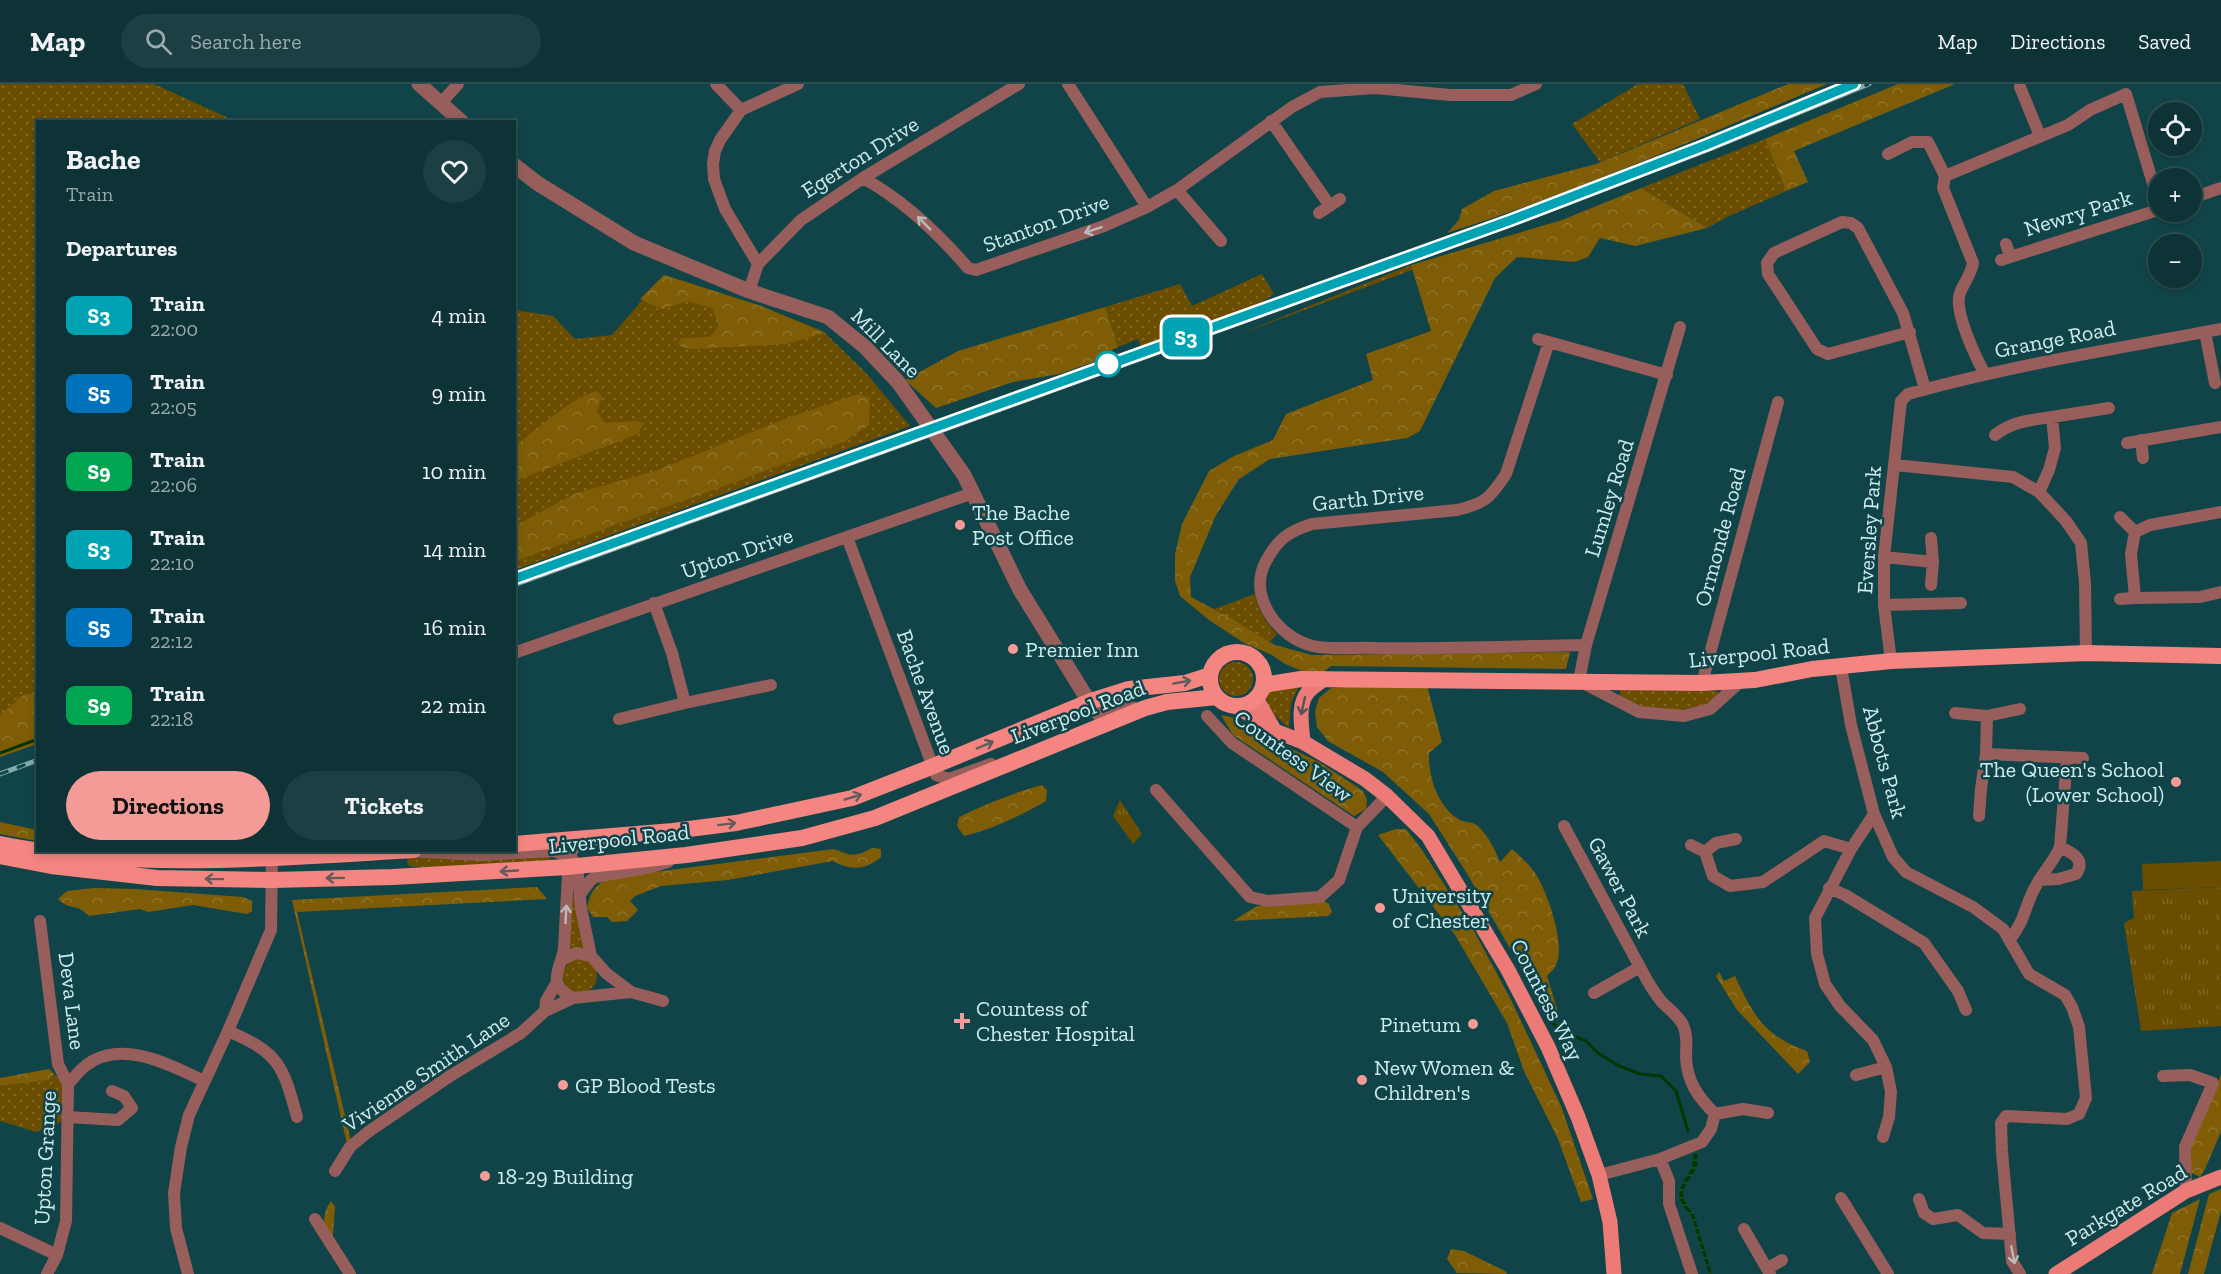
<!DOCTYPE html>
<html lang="en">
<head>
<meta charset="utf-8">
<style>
  body { margin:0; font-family:"Zilla Slab",serif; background:#1b3f42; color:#f1f3f6; height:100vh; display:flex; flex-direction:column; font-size:22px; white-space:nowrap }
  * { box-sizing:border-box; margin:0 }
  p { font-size:20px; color:#9aaaad }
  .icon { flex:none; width:33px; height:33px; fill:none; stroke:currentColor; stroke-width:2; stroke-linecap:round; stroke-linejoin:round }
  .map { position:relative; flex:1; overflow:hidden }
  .drawer { position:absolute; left:36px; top:36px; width:480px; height:732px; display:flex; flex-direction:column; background:#0d3336; border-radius:0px; box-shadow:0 3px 9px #0003,0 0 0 2px #2d4e51 }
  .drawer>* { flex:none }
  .badge { padding:0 12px; border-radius:9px; font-size:21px; line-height:39px }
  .tools { position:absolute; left:2148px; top:18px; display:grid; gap:12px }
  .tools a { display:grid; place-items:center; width:54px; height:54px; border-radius:50%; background:#0d3336; box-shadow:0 3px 9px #0003,0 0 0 2px #2d4e51; font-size:30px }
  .map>.badge { position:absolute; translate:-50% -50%; box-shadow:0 0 0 3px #fff }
  h2 { padding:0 30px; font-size:22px; line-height:54px }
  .round { display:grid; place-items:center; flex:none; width:63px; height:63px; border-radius:32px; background:#1b3f42 }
  .summary { display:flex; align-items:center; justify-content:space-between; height:102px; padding:0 30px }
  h1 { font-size:28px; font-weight:800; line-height:45px }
  .cta { display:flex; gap:12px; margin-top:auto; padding:12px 30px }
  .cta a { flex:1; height:69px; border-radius:36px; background:#f59b97; color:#111; font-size:24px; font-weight:800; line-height:69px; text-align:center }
  .cta a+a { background:#1b3f42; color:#f1f3f6 }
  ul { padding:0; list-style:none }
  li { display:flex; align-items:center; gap:18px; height:78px; padding:0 30px }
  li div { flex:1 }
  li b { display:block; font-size:22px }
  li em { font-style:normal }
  li .badge { min-width:66px; font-weight:700; text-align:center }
  header { display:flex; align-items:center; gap:36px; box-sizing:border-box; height:84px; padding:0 30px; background:#0d3336; border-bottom:2px solid #2d4e51 }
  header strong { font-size:28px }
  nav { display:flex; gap:33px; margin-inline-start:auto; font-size:21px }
  .search { width:420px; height:54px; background:#1b3f42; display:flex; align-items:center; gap:15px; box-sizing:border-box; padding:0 21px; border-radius:33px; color:#9aaaad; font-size:22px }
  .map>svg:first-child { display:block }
</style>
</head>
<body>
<header>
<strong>Map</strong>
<div class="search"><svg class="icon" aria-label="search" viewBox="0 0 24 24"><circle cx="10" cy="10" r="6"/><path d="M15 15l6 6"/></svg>Search here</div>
<nav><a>Map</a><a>Directions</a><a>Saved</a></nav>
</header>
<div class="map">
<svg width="2221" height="1190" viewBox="0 0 2221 1190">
  <defs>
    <pattern id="grass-dots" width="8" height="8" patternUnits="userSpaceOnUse" patternTransform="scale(1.5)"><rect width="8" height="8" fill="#6b4d00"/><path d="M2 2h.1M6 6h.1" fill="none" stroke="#7f6726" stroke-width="1.8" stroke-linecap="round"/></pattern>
    <pattern id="forest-crowns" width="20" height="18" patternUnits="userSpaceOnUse" patternTransform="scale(1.5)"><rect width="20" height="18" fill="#7f5d07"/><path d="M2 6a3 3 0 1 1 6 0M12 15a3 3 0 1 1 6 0" fill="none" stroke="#90742b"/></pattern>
    <pattern id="park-tufts" width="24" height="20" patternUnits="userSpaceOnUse" patternTransform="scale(1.5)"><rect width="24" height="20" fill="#6b4d00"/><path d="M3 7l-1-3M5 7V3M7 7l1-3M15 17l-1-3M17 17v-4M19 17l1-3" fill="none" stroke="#7f6726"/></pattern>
    <pattern id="water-rules" width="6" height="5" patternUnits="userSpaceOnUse" patternTransform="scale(1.5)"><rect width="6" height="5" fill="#003600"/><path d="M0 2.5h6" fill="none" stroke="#245326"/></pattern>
  </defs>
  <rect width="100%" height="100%" fill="#114448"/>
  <path fill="url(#grass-dots)" d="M0 0H154L235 37 38 38 37 658 0 672Z
    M1638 0H1683L1700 35 1600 78 1572 40Z
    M1765 55 1786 107 1727 133 1707 144 1641 104Z
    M1411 181 1412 186 1237 251Z
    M1262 190 1274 210 1262 218 1141 263 1138 255 1118 263 1105 223 1180 200 1192 222Z
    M664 191 761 222 823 247 866 289 910 342 515 486V226L553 232 575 255 612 251Z
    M1255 510C1258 526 1266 539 1277 550L1270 558 1214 525Z
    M1219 595a17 17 0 1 1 34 0a17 17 0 1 1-34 0Z
    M1299 602 1291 619 1289 644C1278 634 1266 626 1266 609L1271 606Z
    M1620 606 1717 607 1719 612 1707 621 1675 627 1646 625 1620 614Z
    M550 773V776L445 785 409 782 407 778 408 774Z
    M575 813 584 865 568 867 571 814Z
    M563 892a17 17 0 1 1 34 0a17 17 0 1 1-34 0Z
    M54 990 62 998 61 1038 36 1048 0 1037V1002L48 996Z"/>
  <path fill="url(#forest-crowns)" d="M1788 0H1827C1701 53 1577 108 1447 149L1459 136 1462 125 1494 107 1596 80Z
    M1898 0H1955L1794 67 1808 98 1786 107 1765 55Z
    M1641 104 1707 144 1635 162 1600 154 1588 173 1574 178 1517 173 1495 194 1420 347 1407 354 1270 375 1239 395 1216 431 1190 493 1191 513 1227 532 1275 561 1312 571 1570 568 1566 585 1331 582 1321 590 1305 588 1285 580 1272 571 1244 559 1209 536 1180 512 1175 497V470L1182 440 1209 387 1234 372 1273 356 1286 330 1373 296 1366 270 1431 247 1411 181 1562 136Z
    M664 191 761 222 824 249 787 260 694 265 683 264 678 259 682 254 710 253 719 242 712 224 688 217 662 225 640 215Z
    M1105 223 1118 263 1112 266 1114 271 1059 290 1013 298 936 324 905 296 958 267Z
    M597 307 602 313 597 328 605 339 636 337 644 339 638 350 515 397V362C536 346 572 313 597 307Z
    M858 310 870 314 869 341 843 358 716 405 515 477V442L574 410 655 387 782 336Z
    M1382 601 1427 602 1442 658 1429 669C1428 692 1438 724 1460 736 1466 739 1472 737 1478 742 1489 753 1494 764 1500 778L1512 765C1521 773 1531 782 1537 792 1548 811 1566 861 1556 881 1554 885 1550 889 1547 892L1559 931 1546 927 1466 788 1429 730 1383 688 1328 657 1317 643 1315 627 1319 614 1331 604Z
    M37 609V660L0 673V632L23 611Z
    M1221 631 1235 634 1247 644 1319 678 1363 707 1367 716 1366 725 1354 732 1233 651Z
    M1042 701 1047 706 1046 717C1020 732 993 745 964 752L957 742 959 733C986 720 1013 709 1042 701Z
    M0 738 37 746V757L0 750Z
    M1396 745H1406L1422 766 1474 847 1511 916 1561 1022 1593 1115 1581 1118 1558 1055 1524 987 1507 939 1455 851 1378 751Z
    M872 764 881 765V773C866 786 851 787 833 777L728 796 661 802 635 812 630 817 638 826 627 837 612 838 607 833H593L587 824C590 809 594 803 607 794L834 765C851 772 856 773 872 764Z
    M537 803 547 815 297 828 351 1057 347 1060 292 816Z
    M94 804 135 805 243 813 252 817V827L247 830 193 821 148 828 140 825 89 832C76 818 69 827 58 815L67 807Z
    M1324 817 1329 820 1332 828 1328 832 1233 837 1257 822Z
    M1719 888 1724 897 1735 892C1753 931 1764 952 1807 967L1810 978 1798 990 1737 926 1716 892Z
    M49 985 54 990 49 996 0 1002V994Z
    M2221 991V1048L2205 1085 2200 1093 2190 1088 2189 1066Z
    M2221 1105V1127L2204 1190H2188L2209 1110Z
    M2200 1115 2180 1190H2152L2172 1129Z
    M331 1117 335 1123 333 1151 327 1158C324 1143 321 1131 331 1117Z
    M1451 1165 1464 1167 1505 1187 1507 1190 1457 1189 1447 1175Z"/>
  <path fill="url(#park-tufts)" d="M1120 716 1142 750 1133 760 1113 732Z
    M2221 803V942L2141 947 2124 839 2134 834 2132 807Z"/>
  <path fill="#6b4d00" d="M2221 777V803L2143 806 2142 780Z"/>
  <path fill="url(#water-rules)" d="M1697 1069C1703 1097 1666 1100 1694 1130L1712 1190H1709L1691 1131C1662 1104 1697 1095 1693 1070Z"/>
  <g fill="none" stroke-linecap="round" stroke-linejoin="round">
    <path stroke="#003600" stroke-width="3" d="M0 669 38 655
      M1549 937 1571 951 1586 957 1598 969 1617 981 1640 990 1661 992 1676 1007 1688 1047"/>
    <path stroke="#975e5b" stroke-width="12" d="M716 0 741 26
      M1068 0 1147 123
      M2020 3 2040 52
      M441 19 458 0
      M1271 37 1330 122
      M1888 70 1912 58H1928L1945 92
      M863 94C903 116 938 149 968 184L976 186 1104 142 1147 123 1177 106 1292 23 1320 8 1375 4 1450 11H1511L1536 0
      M1177 106 1221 157
      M2192 114 2221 104
      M1319 129 1340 115
      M2006 160 2010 172
      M2001 176 2158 126
      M758 180 725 125 714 95 713 80 715 67 720 56 741 26 798 0
      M749 207 758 180 801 136 863 94 1019 0
      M1680 243 1586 561 1579 597 1639 628 1684 632 1710 625 1741 597
      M1910 248 1828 270 1817 265 1768 190 1767 179 1774 169 1842 138 1851 139 1858 144 1903 229 1925 305
      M2205 248 2215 299
      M1538 255 1667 291
      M1549 258 1506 390C1490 414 1486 419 1457 426L1312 440C1287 448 1277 456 1265 479 1248 514 1279 554 1313 562 1328 566 1360 563 1377 564 1447 565 1517 562 1586 561
      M1985 290C1976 274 1953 226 1960 209 1964 198 1971 191 1973 179L1943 104 1945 92 2068 41 2090 26 2126 10 2158 116
      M1995 351C2012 337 2032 336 2052 333
      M2141 356 2143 374
      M2127 359 2221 343
      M1895 381 2013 393 2039 408 2066 437 2081 459 2085 499 2086 569
      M2039 408 2049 386 2055 364 2052 333 2109 324
      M2221 428 2150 441 2135 448 2131 470 2135 514 2200 513 2221 508
      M2120 433 2135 448
      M847 453 936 691 949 695 991 680
      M1884 473 1933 478
      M1931 501 1933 478 1931 454
      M2120 515 2135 514
      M654 519 672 569 685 619 771 601
      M1884 521 1961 519
      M514 569 973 409
      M1891 577 1884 521V473L1901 317 1908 310C2011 281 2116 265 2221 245
      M1841 583 1851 641 1874 730 1893 773 1906 788 1973 823 2003 845 2029 890 2065 911 2072 923 2079 943 2086 1014 2079 1030 2067 1035 2006 1032 2001 1039 2002 1068 2012 1177 2020 1190
      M1702 599 1778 318
      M1955 629 1987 632 2020 625
      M1207 632 1232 659 1357 743
      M619 635 685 619
      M1986 670 2083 674
      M1156 706 1250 813 1268 817 1320 813 1339 796 1357 743 1387 712
      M1874 730 1851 765 1815 834 1817 870 1825 900 1840 922 1873 956 1886 983 1891 1008 1889 1033 1883 1053
      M1979 732 1981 705 1986 670 1987 632
      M1564 742 1648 898C1652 904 1656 911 1661 917 1668 925 1678 931 1683 941 1688 952 1686 962 1686 973 1687 998 1698 1013 1715 1030L1711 1045 1702 1058 1660 1075 1599 1091
      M585 754 577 759 569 772 564 864C561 885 545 900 573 914L631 908
      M1736 755 1716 759 1705 768 1713 792 1730 802 1763 798 1824 757 1851 765
      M1691 761 1705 768
      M406 767 480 771 554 767 571 773 577 782 581 824 591 872
      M2039 796 2058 795 2076 790C2086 776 2073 769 2060 763
      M1829 804 1845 811 1924 859 1958 907 1966 926
      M580 810 590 797 595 793 651 783 668 778
      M40 837 58 980 68 1000
      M2010 855C2026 836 2025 819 2037 800 2044 787 2054 777 2060 763L2067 674
      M562 876 576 869 591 872 606 889 631 908 663 917
      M557 898 546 917 545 927 573 914
      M1594 909 1640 883
      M228 947C279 969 283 981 297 1033
      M1856 991 1886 983
      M2163 992 2190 991 2213 999 2185 1063 2186 1107
      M1715 1030 1743 1025 1768 1029
      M67 1033 118 1036 132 1024 124 1012 112 1007
      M1660 1075 1669 1097V1120L1692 1190
      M335 1087 350 1063 368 1048 450 992 521 949 545 927
      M1841 1114 1888 1190
      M1919 1115 1924 1129 1933 1135 1958 1131 1983 1149 2010 1150
      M315 1135 350 1190
      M0 1144 57 1171
      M1744 1145 1770 1190
      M1767 1185 1782 1176
      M47 1190 57 1171 66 1137 68 1000C73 995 78 988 84 983 119 953 170 981 204 997
      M188 1190 176 1144 174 1109 181 1063 189 1031 228 947 271 846 272 768"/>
    <path stroke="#975e5b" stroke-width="15" d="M419 0 462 38
      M514 81 537 99 634 159 749 207 828 233 865 263 898 298 964 391 1020 506 1093 624 1099 630 1133 625"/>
    <path stroke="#ec7a76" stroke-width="15" d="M1256 614 1273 644
      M1236 622 1275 647 1303 658 1365 695 1387 712 1428 752 1508 886 1548 963 1578 1033 1599 1091 1610 1138 1614 1190
      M1303 658C1302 642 1297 621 1308 608 1312 603 1319 599 1324 595
      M2056 1190 2186 1107 2221 1093"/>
    <path stroke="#f58581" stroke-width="16" d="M1210 595a27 27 0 1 1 54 0a27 27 0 1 1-54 0Z
      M1263 601 1301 595 1702 599 1755 596 1812 585 1891 577 2086 569 2221 572
      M0 760C135 787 277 774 414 766
      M514 760 673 747 736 739 852 714 931 683 1091 617 1129 605 1185 599 1210 591
      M0 772 51 782 157 794 273 796 393 793 567 783 686 771 802 754 875 734 1145 624 1167 618 1217 613"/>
    <g stroke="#82a9ac" stroke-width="5">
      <path id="rail" d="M514 501 1513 140 1707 66 1869 0
        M0 690 38 676"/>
    </g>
    <use href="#rail" stroke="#114448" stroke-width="3" stroke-dasharray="9" stroke-linecap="butt"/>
  </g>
  <defs><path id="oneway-shaft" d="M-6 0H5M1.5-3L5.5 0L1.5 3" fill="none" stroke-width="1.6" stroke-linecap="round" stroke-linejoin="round" transform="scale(1.5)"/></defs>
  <g stroke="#bababb">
    <use href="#oneway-shaft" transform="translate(924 139) rotate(-135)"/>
    <use href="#oneway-shaft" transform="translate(1093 146) rotate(161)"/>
    <use href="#oneway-shaft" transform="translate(566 830) rotate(-87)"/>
    <use href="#oneway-shaft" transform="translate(2013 1171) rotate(79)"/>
  </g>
  <g stroke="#615b5c">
    <use href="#oneway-shaft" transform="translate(1182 598) rotate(-10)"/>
    <use href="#oneway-shaft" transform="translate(985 661) rotate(-23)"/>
    <use href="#oneway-shaft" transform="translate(853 713) rotate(-17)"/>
    <use href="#oneway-shaft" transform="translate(727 740) rotate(-7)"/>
    <use href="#oneway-shaft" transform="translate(509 787) rotate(177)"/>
    <use href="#oneway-shaft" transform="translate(335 794) rotate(179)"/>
    <use href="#oneway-shaft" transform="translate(214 795) rotate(-179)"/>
  </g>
  <use stroke="#535456" href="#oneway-shaft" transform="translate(1303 622) rotate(103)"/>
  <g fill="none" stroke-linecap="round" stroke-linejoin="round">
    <g stroke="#fff" stroke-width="14">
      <path id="line" d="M514 495 1511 136 1706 61 1854 0"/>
    </g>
    <use href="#line" stroke="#00a3b4" stroke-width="9"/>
  </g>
  <circle fill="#fff" stroke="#00a3b4" stroke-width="3" cx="1108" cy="280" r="12"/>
  <g fill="#f59b97" stroke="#114448" stroke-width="2">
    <circle cx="960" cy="441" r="6"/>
    <circle cx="1013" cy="565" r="6"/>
    <circle cx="2176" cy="698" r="6"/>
    <circle cx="1380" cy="824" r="6"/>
    <path d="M959 928h6v6h6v6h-6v6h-6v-6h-6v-6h6z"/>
    <circle cx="1473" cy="940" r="6"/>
    <circle cx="1362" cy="996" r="6"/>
    <circle cx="563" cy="1001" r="6"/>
    <circle cx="485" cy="1092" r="6"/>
  </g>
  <g text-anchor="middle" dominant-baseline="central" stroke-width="5" stroke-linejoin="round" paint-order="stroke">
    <g font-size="22" fill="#cdecef" stroke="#114448">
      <text transform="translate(860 73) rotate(-32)">Egerton Drive</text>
      <text transform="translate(2078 129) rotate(-17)">Newry Park</text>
      <text transform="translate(1046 139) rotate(-20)">Stanton Drive</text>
      <text transform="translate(2055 255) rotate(-11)">Grange Road</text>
      <text transform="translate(886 259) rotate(45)">Mill Lane</text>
      <text transform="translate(1368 414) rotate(-6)">Garth Drive</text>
      <text transform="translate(1609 414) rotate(-73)">Lumley Road</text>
      <text transform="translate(1869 446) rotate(-86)">Eversley Park</text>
      <text transform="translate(1720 453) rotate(-75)">Ormonde Road</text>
      <text transform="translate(737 469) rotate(-19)">Upton Drive</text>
      <text transform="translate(1759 569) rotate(-6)">Liverpool Road</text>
      <text transform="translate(926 608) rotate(70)">Bache Avenue</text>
      <text transform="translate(1078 628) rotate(-21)">Liverpool Road</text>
      <text transform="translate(1293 672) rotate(36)">Countess View</text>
      <text transform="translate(1885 678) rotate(75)">Abbots Park</text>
      <text transform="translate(619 755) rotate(-6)">Liverpool Road</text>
      <text transform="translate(1620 803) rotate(62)">Gawer Park</text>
      <text transform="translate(1547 916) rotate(63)">Countess Way</text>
      <text transform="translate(72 917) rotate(83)">Deva Lane</text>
      <text transform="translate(426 988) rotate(-34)">Vivienne Smith Lane</text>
      <text transform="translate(45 1074) rotate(-87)">Upton Grange</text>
      <text transform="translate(2126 1121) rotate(-31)">Parkgate Road</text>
    </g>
    <g font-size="22" fill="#cdecef" stroke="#114448" text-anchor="start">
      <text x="972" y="428">The Bache<tspan x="972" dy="25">Post Office</tspan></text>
      <text x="1025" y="565">Premier Inn</text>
      <text x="2164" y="685" text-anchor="end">The Queen's School<tspan x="2164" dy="25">(Lower School)</tspan></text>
      <text x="1392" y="811">University<tspan x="1392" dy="25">of Chester</tspan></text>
      <text x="976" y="924">Countess of<tspan x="976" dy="25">Chester Hospital</tspan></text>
      <text x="1461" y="940" text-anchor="end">Pinetum</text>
      <text x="1374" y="983">New Women &amp;<tspan x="1374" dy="25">Children's</tspan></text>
      <text x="575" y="1001">GP Blood Tests</text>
      <text x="497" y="1092">18-29 Building</text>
    </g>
  </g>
</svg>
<div class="tools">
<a><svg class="icon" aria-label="locate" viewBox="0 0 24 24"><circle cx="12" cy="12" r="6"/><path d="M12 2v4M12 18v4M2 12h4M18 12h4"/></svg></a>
<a>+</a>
<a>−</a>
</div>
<b class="badge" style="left:1186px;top:253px;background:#00a3b4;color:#fff">S3</b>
<section class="drawer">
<div class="summary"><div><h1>Bache</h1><p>Train</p></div><a class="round"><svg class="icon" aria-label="heart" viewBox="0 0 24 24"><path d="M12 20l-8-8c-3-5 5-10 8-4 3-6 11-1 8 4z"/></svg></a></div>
<h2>Departures</h2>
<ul>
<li><span class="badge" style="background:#00a3b4;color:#fff">S3</span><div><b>Train</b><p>22:00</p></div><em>4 min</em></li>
<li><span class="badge" style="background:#0072bc;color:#fff">S5</span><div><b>Train</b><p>22:05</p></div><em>9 min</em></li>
<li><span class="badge" style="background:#00a651;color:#fff">S9</span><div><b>Train</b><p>22:06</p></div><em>10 min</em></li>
<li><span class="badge" style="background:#00a3b4;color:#fff">S3</span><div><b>Train</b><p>22:10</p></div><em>14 min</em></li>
<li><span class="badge" style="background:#0072bc;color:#fff">S5</span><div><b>Train</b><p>22:12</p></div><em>16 min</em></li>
<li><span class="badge" style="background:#00a651;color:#fff">S9</span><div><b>Train</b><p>22:18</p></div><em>22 min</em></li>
</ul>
<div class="cta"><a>Directions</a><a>Tickets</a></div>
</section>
</div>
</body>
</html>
